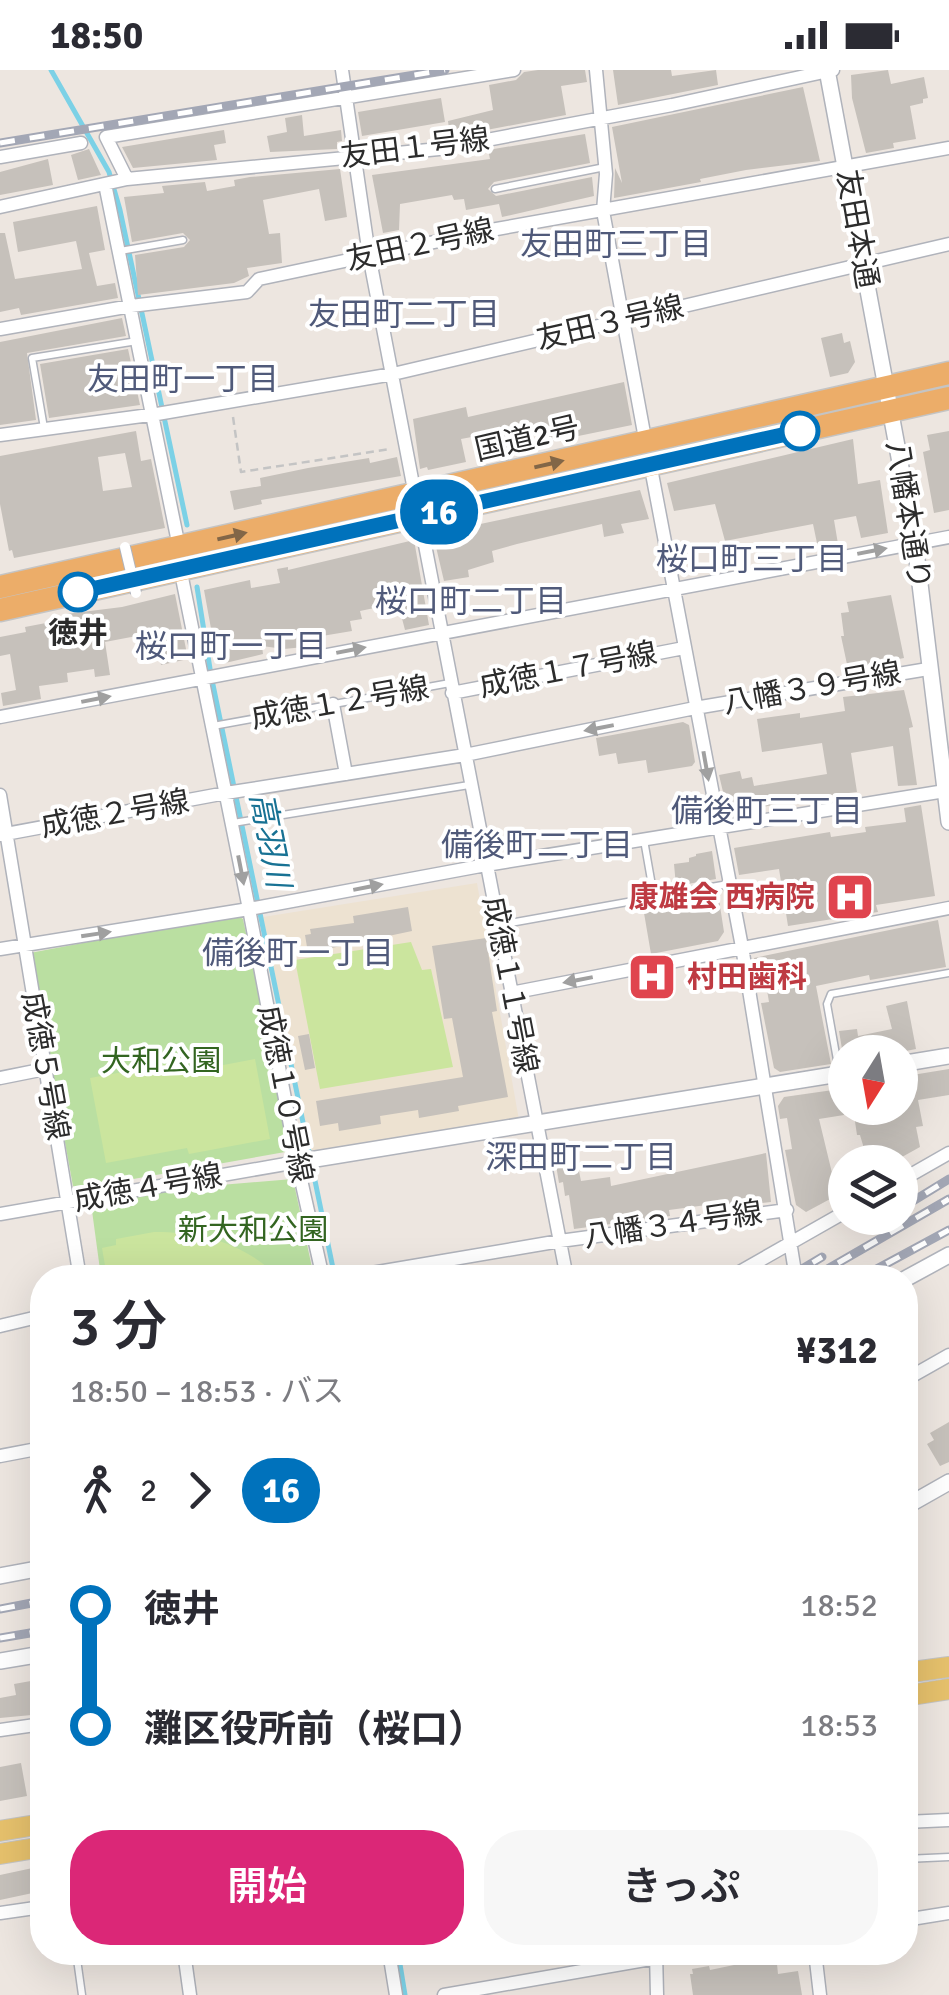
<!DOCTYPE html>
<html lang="ja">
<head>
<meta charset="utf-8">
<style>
  body { margin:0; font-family:Signika,"Noto Sans JP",sans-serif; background:#f7f7f7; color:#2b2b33; height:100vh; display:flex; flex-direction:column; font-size:38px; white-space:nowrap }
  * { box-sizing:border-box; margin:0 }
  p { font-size:32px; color:#7c7c81 }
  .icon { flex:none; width:55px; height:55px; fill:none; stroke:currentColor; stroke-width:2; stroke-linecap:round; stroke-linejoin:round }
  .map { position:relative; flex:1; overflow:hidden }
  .drawer { position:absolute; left:30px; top:1195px; width:888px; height:700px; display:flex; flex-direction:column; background:#fff; border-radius:40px; box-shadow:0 10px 40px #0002 }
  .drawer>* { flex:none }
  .badge { padding:0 20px; border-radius:32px; font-size:35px; line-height:65px }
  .needle { width:65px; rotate:191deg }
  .buttons { position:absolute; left:828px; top:965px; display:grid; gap:20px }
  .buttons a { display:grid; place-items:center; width:90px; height:90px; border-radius:50%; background:#fff; box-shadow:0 10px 40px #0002; font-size:50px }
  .map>.badge { position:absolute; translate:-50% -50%; box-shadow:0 0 0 5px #fff }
  .legs { display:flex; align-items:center; gap:15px; height:110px; padding:0 40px; font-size:32px }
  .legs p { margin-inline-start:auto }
  .headline { display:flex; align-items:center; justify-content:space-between; height:170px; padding:0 40px }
  h1 { font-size:55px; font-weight:600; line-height:75px }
  .primary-button { display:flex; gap:20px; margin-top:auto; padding:20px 40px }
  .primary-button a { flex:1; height:115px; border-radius:40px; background:#db2777; color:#fff; font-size:40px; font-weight:600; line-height:115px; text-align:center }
  .primary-button a+a { background:#f7f7f7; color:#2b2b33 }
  ul { padding:0 40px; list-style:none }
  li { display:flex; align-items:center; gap:35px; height:120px; font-size:38px }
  li i { display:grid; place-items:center; width:15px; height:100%; margin:0 12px; background:currentColor }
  li i::after { content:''; width:25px; height:25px; margin:-12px; border:8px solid; border-radius:50%; background:#fff }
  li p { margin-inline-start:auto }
  li:first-child i { background:linear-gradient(#0000 50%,currentColor 0) }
  li:last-child i { background:linear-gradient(currentColor 50%,#0000 0) }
  .status { display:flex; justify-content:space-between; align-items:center; height:70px; padding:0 50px; background:#fff; direction:ltr }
  .status svg { height:28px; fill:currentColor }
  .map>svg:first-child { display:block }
</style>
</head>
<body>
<div class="status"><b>18:50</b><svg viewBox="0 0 49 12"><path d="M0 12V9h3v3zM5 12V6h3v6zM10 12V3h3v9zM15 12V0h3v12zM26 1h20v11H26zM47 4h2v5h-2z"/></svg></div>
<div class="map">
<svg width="949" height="1925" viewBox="0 0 949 1925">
  <rect width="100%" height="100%" fill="#ede6e0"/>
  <path fill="#ede2d1" d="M477 813 519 1050 312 1087 263 847Z"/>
  <path fill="#badfa1" d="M235 844 243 849 290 1076 285 1082 77 1119 73 1116 30 883Z
    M293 1109 314 1207H101L90 1126Z"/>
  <path fill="#cbe59e" d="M411 872 422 900 431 899 453 997 320 1019 295 890Z
    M255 989 270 1069 189 1084 187 1078 106 1093 90 1008 173 993 176 1004Z
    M154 1162C202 1162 244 1173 278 1207H107L102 1178 116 1175V1169Z"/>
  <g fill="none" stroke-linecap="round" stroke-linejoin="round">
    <path stroke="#7cd1e6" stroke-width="5" d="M51 0 109 102 120 140 187 455
      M197 517 211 605 335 1208
      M398 1882 405 1925"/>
  </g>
  <path fill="#c6c1bb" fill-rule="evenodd" d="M538 0H585L587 12 561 16 566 45 450 67 448 51 493 40 489 15 516 10 524 2Z
    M613 0H671L672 6 716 0 718 15 618 35Z
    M888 0 891 14 924 7 928 28 923 29V33L910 36 916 69 893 73 894 78 866 83 852 28 851 5Z
    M803 17 820 91 746 100 700 109 701 112 614 128 615 98 622 113 612 57Z
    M441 28 445 52 362 66 358 42Z
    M302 45 304 66 341 60 342 71 337 72V79L270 82 267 66 287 62 285 48Z
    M224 60 226 73 214 75 217 90 133 98 122 77Z
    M585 64 590 93 494 112 488 119 496 126 592 107 594 126 502 147 499 134 466 140 464 129 454 130 452 125 400 134 399 160 383 163 372 105 490 89 488 80Z
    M89 79 101 105 78 110 71 85Z
    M48 89 53 115 0 125V102Z
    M340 99 347 147 325 151 319 119 263 130 269 164 280 163 282 193 247 198 249 206 234 213 138 225 135 185 184 177 190 170 183 163 132 172 124 127 164 123 162 116 205 112 207 121 235 116 234 110 250 107Z
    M97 136 105 180 89 183 97 216 115 213 118 228 21 245 19 238 0 242V163H5L15 209 82 199 76 171 18 182 13 152Z
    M122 248 126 266 27 283 36 350 0 355V272Z
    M842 263 844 273 850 271 855 292 848 303 830 307 821 268Z
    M128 279 140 335 49 348 40 294Z
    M624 312 632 355 549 372 547 362 508 373 510 381 493 385 488 364 461 369 466 392 428 400 427 397 420 399 413 349 466 337 468 347Z
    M136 361 141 391 151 389 165 458 14 488 12 480 9 481 0 434V386ZM125 383 132 417 103 421 98 387Z
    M949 361V440L934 443 923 382 930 380 927 365Z
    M853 369 858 414 880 410 888 463 861 468 856 446 834 450 838 474 818 478 813 454 725 471 715 434 674 441 667 413Z
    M397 387 401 406 261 430 262 434 234 440 230 421 261 416 260 408 308 398 369 388 370 393Z
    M640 420 649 449 621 454 624 463 604 467 602 454 517 474 492 481 494 492 468 500 469 507 444 511 433 464Z
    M414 470 429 555 405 560 398 533 360 541 362 549 350 551 352 561 322 566 324 575 284 579 262 576 263 584 221 594 216 586 204 520 250 510 251 518 280 513 277 499 288 497V500Z
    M175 524 188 589 161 595 157 574 149 575 147 564 105 572 110 605 95 607 94 599 67 603 68 612 39 616 41 629 3 636 1 623 16 620 10 584 0 586V567L26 562 25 557 67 549 66 544 122 537Z
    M891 525 904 588 848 599 841 566H844L841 543 849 542 847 532Z
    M904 620 913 657 909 658 917 715 898 716 893 676 851 683 857 722 800 729 758 738 759 741 728 743 719 705 740 701 742 709 752 707 754 716 827 704 822 673 762 682 757 649 800 643V648L845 641 843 627Z
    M683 652 689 655 695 692 692 696 648 703 646 690 618 694 616 683 599 686 596 668Z
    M921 735 935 826 876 835 878 842 788 856 779 799 739 805 734 778 830 762 831 767 866 762 865 757 906 752 904 738Z
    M712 781 716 809 676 816 674 794 689 792V788L696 786V784Z
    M718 823 724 862 718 871 651 884 644 843 672 838 671 832Z
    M408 837 412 861 308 883 305 865 311 864 310 859 354 853 353 846Z
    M938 850 946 897 870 910 869 905 816 916 831 994 780 1002 774 998 761 933 769 932 765 908 757 909 754 888Z
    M486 868 497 941 492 942 508 1027 458 1036 459 1041 419 1048 418 1040 380 1046 381 1054 339 1061 338 1053 320 1056 316 1031 463 1007 452 948 444 949 432 876Z
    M907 931 916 979 901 982H845L844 991 839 961 857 959 858 966 892 959 886 936Z
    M309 964 315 998 305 1000 298 966Z
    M949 999V1025L918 1030 923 1056 916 1057 920 1077 893 1092H868L860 1065H857L853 1038H900V1007Z
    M840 1019 844 1045 819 1049 832 1103 845 1100V1121L806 1142 796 1135 785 1080 792 1079 787 1048 780 1049 778 1036 784 1027Z
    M766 1083 771 1132 714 1139V1134L669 1140 670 1146 574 1159 569 1125 565 1126 563 1112 559 1113 555 1089 576 1086 581 1111 610 1107 611 1116Z
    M949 1352V1392L940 1396 927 1374 934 1370 930 1363Z
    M42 1609V1644L0 1648V1628L16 1625 14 1614Z
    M21 1693 27 1726 0 1731V1697Z
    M42 1796V1821L0 1830V1805Z
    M767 1888 768 1894H777L778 1904 798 1901 802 1925H693L690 1904H693L692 1899 709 1896 710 1900Z"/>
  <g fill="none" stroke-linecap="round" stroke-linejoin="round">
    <g stroke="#b0b3bb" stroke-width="9">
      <path id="service" d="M495 119 605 97
        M120 181 183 170
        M44 358 32 288 137 271
        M213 656 450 613
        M233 753 469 715
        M644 770 654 827
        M499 855 728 814
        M839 1001 827 934 831 924 949 903
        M905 1789 949 1787
        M76 1882 82 1925"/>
    </g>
    <g stroke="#b0b3bb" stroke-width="15">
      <path id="minor" d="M342 0 369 185 415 425
        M596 0 606 104 603 141 646 374
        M0 87 81 73
        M127 109 106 67 514 0
        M105 114 179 477
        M0 137 127 109 439 79 672 35 833 0
        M0 259 131 236 247 222 259 209 491 160 949 78
        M0 365 157 344 393 304 949 174
        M650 393 742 877 796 1208
        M419 444 567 1208
        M180 498 249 839 486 795 945 721
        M452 623 684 578
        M333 634 346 704
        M0 647 949 467
        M0 725 80 1208
        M0 765 226 723 465 685 695 638 928 599
        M0 879 249 839 297 1092 323 1208
        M511 923 949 838
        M0 1008 45 999
        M900 1111 949 1083
        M0 1144 297 1092
        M447 1191 450 1208
        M342 1208 560 1171 787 1140
        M729 1208 845 1142
        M0 1256 42 1246
        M905 1310 949 1285
        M0 1386 42 1378
        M0 1660 42 1654
        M905 1752 949 1750
        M0 1843 42 1837
        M905 1850 949 1843
        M184 1882 190 1925
        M389 1882 396 1925
        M656 1882 657 1925
        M815 1882 820 1925
        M444 1925 691 1882"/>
    </g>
    <g stroke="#b0b3bb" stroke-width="18">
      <path id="tertiary" d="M827 0 915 473 949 752
        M900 994 949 986
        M297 1092 845 1003
        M905 1209 949 1185
        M905 1437 949 1412
        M0 1506 42 1498
        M0 1591 42 1584"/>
    </g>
    <g stroke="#c4c4c4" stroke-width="22">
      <path id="primary" d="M905 1603 949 1597
        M905 1626 949 1619
        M0 1761 42 1754
        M0 1784 42 1777"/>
    </g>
    <g stroke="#c4c4c4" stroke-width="25">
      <path id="trunk" d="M0 517 949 303
        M0 540 949 328"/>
    </g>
    <path stroke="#c4c4c4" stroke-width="2.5" stroke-dasharray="8 5" stroke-linecap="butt" d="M233 347 241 402 390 379"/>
    <use href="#service" stroke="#fff" stroke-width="6"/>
    <use href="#minor" stroke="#fff" stroke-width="12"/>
    <use href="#tertiary" stroke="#fff" stroke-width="15"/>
    <use href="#primary" stroke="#e6c16c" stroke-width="20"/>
    <use href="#trunk" stroke="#ecad69" stroke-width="22"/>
    <g stroke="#a3a7b5" stroke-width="9">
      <path id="rail" d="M0 73 445 0
        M900 1139 949 1109
        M787 1208 822 1187
        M812 1208 949 1129
        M860 1208 949 1160
        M0 1539 42 1531
        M0 1568 42 1561"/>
    </g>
    <use href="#rail" stroke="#fff" stroke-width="5" stroke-dasharray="15" stroke-linecap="butt"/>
    <g stroke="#b0b3bb" stroke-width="12" stroke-linecap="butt">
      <path id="pedestrian-bridge" d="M125 477 136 523"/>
    </g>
    <use href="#pedestrian-bridge" stroke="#fff" stroke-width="10"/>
  </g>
  <defs><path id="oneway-solid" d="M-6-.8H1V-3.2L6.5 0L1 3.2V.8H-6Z" transform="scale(2.5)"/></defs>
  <g fill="#826647">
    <use href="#oneway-solid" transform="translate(549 394) rotate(-13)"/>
    <use href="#oneway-solid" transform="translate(232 466) rotate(-13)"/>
  </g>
  <g fill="#a0a0a0">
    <use href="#oneway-solid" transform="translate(872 481) rotate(-11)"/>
    <use href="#oneway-solid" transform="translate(351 580) rotate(-11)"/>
    <use href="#oneway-solid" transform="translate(96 629) rotate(-11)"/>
    <use href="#oneway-solid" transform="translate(599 658) rotate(169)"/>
    <use href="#oneway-solid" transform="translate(706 696) rotate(80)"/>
    <use href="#oneway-solid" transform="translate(241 800) rotate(79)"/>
    <use href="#oneway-solid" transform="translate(368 817) rotate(-11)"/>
    <use href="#oneway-solid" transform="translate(96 864) rotate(-9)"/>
    <use href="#oneway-solid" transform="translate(578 910) rotate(169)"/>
  </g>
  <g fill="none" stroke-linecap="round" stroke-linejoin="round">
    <g stroke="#fff" stroke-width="22">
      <path id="line-1" d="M78 522 800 361"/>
    </g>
    <use href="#line-1" stroke="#0072bc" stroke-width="15"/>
  </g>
  <defs>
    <g id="hospital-square" transform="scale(2.5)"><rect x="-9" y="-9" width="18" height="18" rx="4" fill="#e0444e" stroke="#fff"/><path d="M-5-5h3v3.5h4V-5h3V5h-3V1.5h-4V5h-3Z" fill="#fff"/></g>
  </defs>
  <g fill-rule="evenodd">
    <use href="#hospital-square" x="850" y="827"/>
    <use href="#hospital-square" x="652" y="907"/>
  </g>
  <g fill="#fff" stroke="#0072bc" stroke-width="5">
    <circle cx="800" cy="361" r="18"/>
    <circle cx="78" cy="522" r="18"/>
  </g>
  <g text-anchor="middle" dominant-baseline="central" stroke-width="8" stroke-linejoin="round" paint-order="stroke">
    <g font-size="30" fill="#2c2c2c" stroke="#fff">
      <text transform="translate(415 78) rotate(-7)">友田１号線</text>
      <text transform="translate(857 159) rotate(80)">友田本通</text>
      <text transform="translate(420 175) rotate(-12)">友田２号線</text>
      <text transform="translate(610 253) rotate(-13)">友田３号線</text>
      <text transform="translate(527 369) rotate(-13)">国道2号</text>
      <text transform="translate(908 445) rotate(81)">八幡本通り</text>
      <text transform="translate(568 600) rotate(-11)">成徳１７号線</text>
      <text transform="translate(812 618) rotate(-10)">八幡３９号線</text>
      <text transform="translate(340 633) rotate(-10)">成徳１２号線</text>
      <text transform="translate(115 744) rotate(-10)">成徳２号線</text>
      <text transform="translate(510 915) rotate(79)">成徳１１号線</text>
      <text transform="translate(45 996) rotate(80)">成徳５号線</text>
      <text transform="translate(285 1024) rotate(79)">成徳１０号線</text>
      <text transform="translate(148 1118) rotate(-10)">成徳４号線</text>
      <text transform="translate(673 1155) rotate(-8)">八幡３４号線</text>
    </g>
    <g font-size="30" font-weight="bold" fill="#2c2c2c" stroke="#fff">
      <text x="78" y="563">徳井</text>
    </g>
    <g font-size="30" font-weight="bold" fill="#be3a42" stroke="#fff" text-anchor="end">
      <text x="815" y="827">康雄会 西病院</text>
      <text x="687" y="907" text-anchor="start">村田歯科</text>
    </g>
    <g font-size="30" fill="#336521" stroke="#fff">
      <text x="161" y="991">大和公園</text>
      <text x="253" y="1160">新大和公園</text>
    </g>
    <g font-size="32" fill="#505a7a" stroke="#fff">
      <text x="616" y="174">友田町三丁目</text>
      <text x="404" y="244">友田町二丁目</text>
      <text x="183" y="309">友田町一丁目</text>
      <text x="752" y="489">桜口町三丁目</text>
      <text x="471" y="531">桜口町二丁目</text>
      <text x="231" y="576">桜口町一丁目</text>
      <text x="767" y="741">備後町三丁目</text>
      <text x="537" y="775">備後町二丁目</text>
      <text x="298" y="883">備後町一丁目</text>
      <text x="581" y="1087">深田町二丁目</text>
    </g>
    <g font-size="32" font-style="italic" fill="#187294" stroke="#fff">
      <text transform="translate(270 770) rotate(79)">高羽川</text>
    </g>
  </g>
</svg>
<div class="buttons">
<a><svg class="needle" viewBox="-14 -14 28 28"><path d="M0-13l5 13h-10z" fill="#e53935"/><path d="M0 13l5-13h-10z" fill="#7c7c81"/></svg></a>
<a><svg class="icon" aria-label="layers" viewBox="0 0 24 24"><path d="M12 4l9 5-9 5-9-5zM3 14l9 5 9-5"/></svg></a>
</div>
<b class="badge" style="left:439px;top:442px;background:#0072bc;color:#fff">16</b>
<section class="drawer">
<div class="headline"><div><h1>3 分</h1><p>18:50 – 18:53 · バス</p></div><b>¥312</b></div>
<div class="legs"><svg class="icon" aria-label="walk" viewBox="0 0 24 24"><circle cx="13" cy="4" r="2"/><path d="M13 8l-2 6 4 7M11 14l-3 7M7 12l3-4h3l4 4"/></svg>2<svg class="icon" aria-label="forward" viewBox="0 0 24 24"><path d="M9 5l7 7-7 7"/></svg><b class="badge" style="background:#0072bc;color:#fff">16</b></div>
<ul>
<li><i style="color:#0072bc"></i><b>徳井</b><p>18:52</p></li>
<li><i style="color:#0072bc"></i><b>灘区役所前（桜口）</b><p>18:53</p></li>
</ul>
<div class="primary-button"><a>開始</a><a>きっぷ</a></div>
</section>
</div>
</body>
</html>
